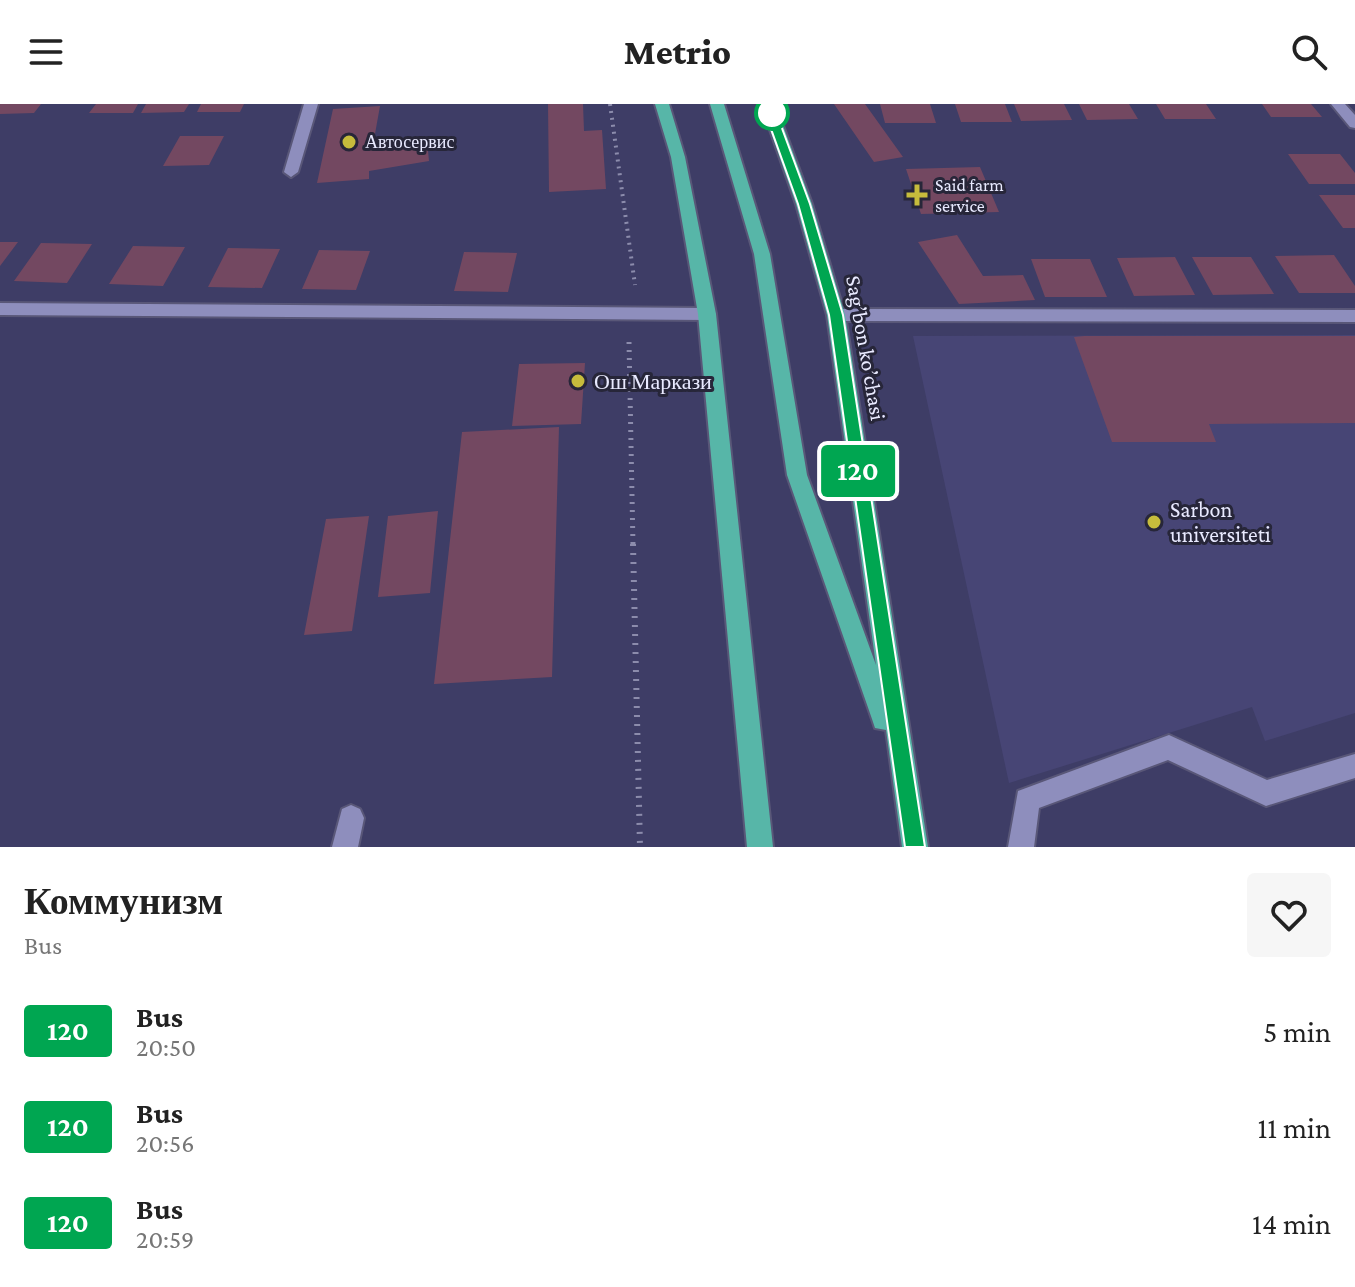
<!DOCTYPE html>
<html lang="en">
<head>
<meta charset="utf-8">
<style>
  body { margin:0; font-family:"Crimson Pro",serif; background:#f6f6f6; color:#222; height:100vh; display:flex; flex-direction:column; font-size:30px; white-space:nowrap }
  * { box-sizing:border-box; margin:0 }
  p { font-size:26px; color:#767676 }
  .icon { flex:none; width:44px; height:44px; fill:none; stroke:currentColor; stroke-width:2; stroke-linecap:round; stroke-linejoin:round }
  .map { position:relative; height:743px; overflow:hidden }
  .side { display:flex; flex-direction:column; background:#fff; flex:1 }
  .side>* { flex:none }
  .badge { padding:0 16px; border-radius:6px; font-size:28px; line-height:52px }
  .map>.badge { position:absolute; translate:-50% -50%; box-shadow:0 0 0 4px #fff }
  .round { display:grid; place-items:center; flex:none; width:84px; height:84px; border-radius:8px; background:#f6f6f6 }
  .overview { display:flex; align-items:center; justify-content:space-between; height:136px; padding:0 24px }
  h1 { font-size:38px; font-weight:800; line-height:60px }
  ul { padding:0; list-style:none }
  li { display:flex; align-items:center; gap:24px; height:96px; padding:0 24px }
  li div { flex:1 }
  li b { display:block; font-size:30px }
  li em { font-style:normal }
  li .badge { min-width:88px; font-weight:700; text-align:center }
  header { display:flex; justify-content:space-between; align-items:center; height:104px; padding:0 24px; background:#fff; font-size:36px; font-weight:800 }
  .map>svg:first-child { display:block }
</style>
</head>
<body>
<header><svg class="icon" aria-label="menu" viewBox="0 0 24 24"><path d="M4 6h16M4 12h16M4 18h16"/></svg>Metrio<svg class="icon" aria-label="search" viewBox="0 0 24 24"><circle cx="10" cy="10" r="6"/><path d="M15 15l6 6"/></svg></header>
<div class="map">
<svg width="1355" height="743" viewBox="0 0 1355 743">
  <rect width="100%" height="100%" fill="#3e3d66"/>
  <path fill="#474575" d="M1355 231V609L1265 637 1252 603 1009 679 913 232Z"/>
  <path fill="#734861" d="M0 0H41L34 9 0 10Z
    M96 0H138L133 9H89Z
    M146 0H189L184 8 141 9Z
    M201 0H244L240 8H197Z
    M548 0H583L584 27 602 26 606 85 549 88Z
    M834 0H865L903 53 874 58Z
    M880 0H930L936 19H885Z
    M955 0H1005L1012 18H961Z
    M1014 0H1064L1072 16 1021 17Z
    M1079 0H1129L1138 15 1087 16Z
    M1156 0H1206L1216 15H1165Z
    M1262 0H1311L1322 13H1271Z
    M380 2 373 41 427 36 429 57 369 67V75L317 79 333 5Z
    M180 32H224L209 61 163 62Z
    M1288 50H1340L1355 69V80H1309Z
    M980 63 999 108 921 110 906 65Z
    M1319 91H1355V124H1343Z
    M957 131 983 172 1023 171 1035 196 959 200 918 138Z
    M0 138H18L0 162Z
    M41 139 92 140 67 179 14 177Z
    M133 142 185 143 163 182 109 180Z
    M228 144 280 145 262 184 208 183Z
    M319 146 370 147 356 186 302 185Z
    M464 148 517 149 508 188 454 187Z
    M1334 151 1355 182V189H1299L1275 152Z
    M1175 153 1195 191 1134 192 1117 154Z
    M1192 153H1251L1274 190 1213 191Z
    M1031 155H1090L1107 193H1045Z
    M1084 232H1355V319L1209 320 1216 338H1112L1074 233Z
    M585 259 581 320 512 322 519 260Z
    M559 323 552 573 434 580 462 328Z
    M438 407 430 489 378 493 388 412Z
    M369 412 352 527 304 531 326 415Z"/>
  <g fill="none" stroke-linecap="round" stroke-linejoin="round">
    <g stroke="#595778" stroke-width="4">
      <path id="lane" d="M351 701 360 705 364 714 358 743H332L342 705Z"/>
    </g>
    <g stroke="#595778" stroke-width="4">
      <path id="street" d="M304 0H318L298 68 291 73 284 68Z
        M1331 0H1345L1355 11V24L1350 23Z
        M0 199 707 204 716 210 707 216 0 211Z
        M836 205 1355 206V218L836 217 827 211Z
        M1169 631 1267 676 1355 650V674L1266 702 1168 656 1039 704 1034 743H1008L1018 687Z"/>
    </g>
    <g stroke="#595778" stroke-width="4">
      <path id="primary" d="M655 0H669L685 53 716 210 773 743H747L698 210 671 53Z
        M710 0H724L770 150 807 371 876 561 827 211 796 100 761 0H775L812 100 845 211 928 743H902L886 626 875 624 872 615 787 371 754 150Z"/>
    </g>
    <path stroke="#8c8cac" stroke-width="4" stroke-dasharray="2 5" stroke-linecap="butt" d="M610 0 635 181"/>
    <path stroke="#8c8cac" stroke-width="5" stroke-dasharray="2 6" stroke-linecap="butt" d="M629 238 633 442"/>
    <path stroke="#8c8cac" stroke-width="6" stroke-dasharray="2 7" stroke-linecap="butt" d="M633 440 640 743"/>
    <use href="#lane" fill="#8e8ebd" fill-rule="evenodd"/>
    <use href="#street" fill="#8e8ebd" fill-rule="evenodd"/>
    <use href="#primary" fill="#57b6a8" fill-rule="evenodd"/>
  </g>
  <path fill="#00a651" stroke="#fff" stroke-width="2" d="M762 0H773L810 100 843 211 925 743H905L829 211 798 100Z"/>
  <circle fill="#fff" stroke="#00a651" stroke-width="4" cx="772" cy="9" r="16"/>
  <g fill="#c6bc3c" stroke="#272639" stroke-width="3">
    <circle cx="349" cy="38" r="8"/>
    <path d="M913 79h8v8h8v8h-8v8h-8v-8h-8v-8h8z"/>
    <circle cx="578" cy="277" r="8"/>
    <circle cx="1154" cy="418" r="8"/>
  </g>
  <g text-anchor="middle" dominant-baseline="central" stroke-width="6" stroke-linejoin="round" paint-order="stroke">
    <g font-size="18" fill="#e9eaff" stroke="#272639" text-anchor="start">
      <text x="365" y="38">Автосервис</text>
      <text x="935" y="81">Said farm<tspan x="935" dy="21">service</tspan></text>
    </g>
    <g font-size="22" fill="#e9eaff" stroke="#272639">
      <text transform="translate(866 244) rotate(80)">Sag’bon ko’chasi</text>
    </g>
    <g font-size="22" fill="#e9eaff" stroke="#272639" text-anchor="start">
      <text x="594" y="277">Ош Маркази</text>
      <text x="1170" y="405">Sarbon<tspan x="1170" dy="25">universiteti</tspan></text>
    </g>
  </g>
</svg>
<b class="badge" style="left:858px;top:367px;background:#00a651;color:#fff">120</b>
</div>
<section class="side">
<div class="overview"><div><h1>Коммунизм</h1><p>Bus</p></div><a class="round"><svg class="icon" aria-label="heart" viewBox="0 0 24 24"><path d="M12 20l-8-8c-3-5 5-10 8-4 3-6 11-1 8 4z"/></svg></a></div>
<ul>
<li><span class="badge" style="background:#00a651;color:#fff">120</span><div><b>Bus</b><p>20:50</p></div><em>5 min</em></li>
<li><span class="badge" style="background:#00a651;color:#fff">120</span><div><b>Bus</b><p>20:56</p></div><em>11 min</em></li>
<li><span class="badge" style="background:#00a651;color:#fff">120</span><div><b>Bus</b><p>20:59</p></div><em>14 min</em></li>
</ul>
</section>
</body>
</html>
